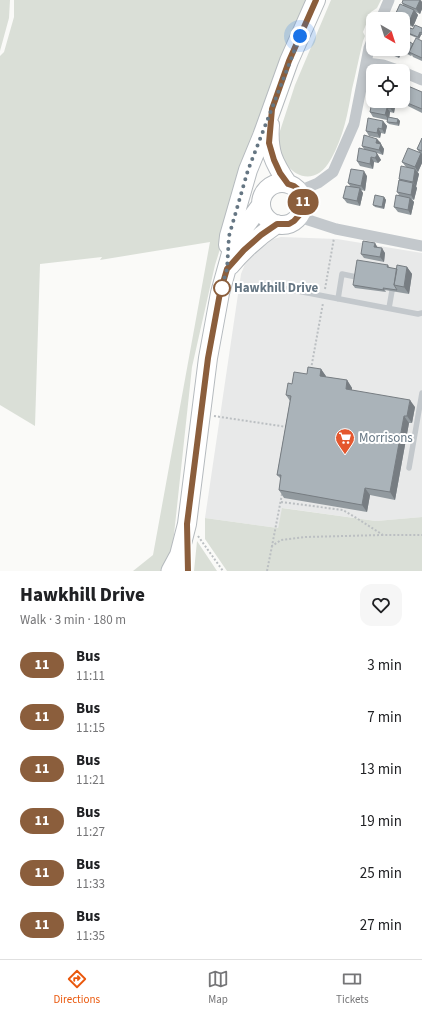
<!DOCTYPE html>
<html lang="en">
<head>
<meta charset="utf-8">
<style>
  body { margin:0; font-family:"Source Sans 3",sans-serif; background:#f6f6f6; color:#202124; height:100vh; display:flex; flex-direction:column; font-size:15px; white-space:nowrap }
  * { box-sizing:border-box; margin:0 }
  p { font-size:13px; color:#757577 }
  .icon { flex:none; width:22px; height:22px; fill:none; stroke:currentColor; stroke-width:2; stroke-linecap:round; stroke-linejoin:round }
  .map { position:relative; height:571px; overflow:hidden }
  .sheet { display:flex; flex-direction:column; background:#fff; flex:1 }
  .sheet>* { flex:none }
  .badge { padding:0 8px; border-radius:13px; font-size:14px; line-height:26px }
  .needle { width:26px; rotate:141deg }
  .controls { position:absolute; left:366px; top:12px; display:grid; gap:8px }
  .controls a { display:grid; place-items:center; width:44px; height:44px; border-radius:8px; background:#fff; box-shadow:0 2px 6px #0003; font-size:20px }
  .you { position:absolute; width:20px; height:20px; margin:-10px; border:3px solid #fff; border-radius:50%; background:#1a73e8; box-shadow:0 0 0 6px #1a73e833 }
  .map>.badge { position:absolute; translate:-50% -50%; box-shadow:0 0 0 2px #fff }
  .round { display:grid; place-items:center; flex:none; width:42px; height:42px; border-radius:12px; background:#f6f6f6 }
  .overview { display:flex; align-items:center; justify-content:space-between; height:68px; padding:0 20px }
  h1 { font-size:19px; font-weight:800; line-height:30px }
  ul { padding:0; list-style:none }
  li { display:flex; align-items:center; gap:12px; height:52px; padding:0 20px }
  li div { flex:1 }
  li b { display:block; font-size:15px }
  li em { font-style:normal }
  li .badge { min-width:44px; font-weight:700; text-align:center }
  .tab-bar { display:flex; justify-content:space-around; align-items:center; height:56px; border-top:1px solid #e0e0e0; background:#fff; font-size:11px; color:#757577 }
  .tab-bar a { display:grid; justify-items:center; gap:2px }
  .tab-bar .on { color:#ea580c }
  .map>svg:first-child { display:block }
</style>
</head>
<body>
<div class="map">
<svg width="422" height="571" viewBox="0 0 422 571">
  <rect width="100%" height="100%" fill="#fafaf8"/>
  <path fill="#e8e9e9" d="M281 237 337 239 422 253V517L376 521 283 508 278 528 205 518 241 274 245 264 252 255 273 239Z"/>
  <path fill="#dadfd7" d="M0 0H10L9 18 0 51Z
    M14 0H307L235 201 215 265 192 367 172 553 166 571H133L153 555 210 242 100 260 102 257 40 264 35 426 0 405V56L4 52 14 17Z
    M331 0H381L377 8 371 12 363 32 365 36 363 41C359 57 356 73 352 89 348 113 343 138 331 159 311 196 275 168 279 134L295 85Z
    M282 508 376 521 422 517V571H227L205 539V518L278 528Z
    M197 541 217 571H194Z"/>
  <g fill="none" stroke-linecap="round" stroke-linejoin="round">
    <g stroke="#b5babe" stroke-width="20">
      <path id="primary" d="M270 125C268 151 273 162 288 184
        M261 204a21 21 0 1 1 42 0a21 21 0 1 1-42 0Z
        M228 245 229 236 248 170 262 136 289 61 316 0
        M230 266C244 249 259 236 277 224
        M175 571 187 524 208 358 220 293 233 246 241 232 261 205"/>
    </g>
    <g stroke="#b4b9bd" stroke-width="21">
      <path id="trunk" d="M171 571 178 558"/>
    </g>
    <path stroke="#bbbfc2" stroke-width="2" stroke-dasharray="2 2" stroke-linecap="butt" d="M325 289 334 238
      M311 369 323 303
      M214 416 287 427
      M282 494 272 546 281 540 306 537 383 535
      M281 502 343 510 358 519 383 535H422
      M198 536 223 571
      M267 571 272 546"/>
    <path stroke="#c3c8cc" stroke-width="5.5" d="M261 284 418 314 422 313
      M338 299 342 274 361 278
      M389 308 393 285
      M409 468 422 393"/>
    <path stroke="#c3c8cc" stroke-width="11" d="M381 19 389 0
      M366 63 383 65 400 71
      M403 72 422 80
      M299 191 318 183 333 172 354 124 369 48 373 38
      M299 217 336 229 422 246"/>
    <use href="#primary" stroke="#fff" stroke-width="18"/>
    <use href="#trunk" stroke="#fff" stroke-width="19"/>
  </g>
  <path fill="#929a9f" d="M421 0 422 2V9L420 14 416 12 418 15 413 27 403 22V19H397L395 15 404 6 402 3Z
    M422 28V35H421L419 39 410 35 409 34 403 48 409 32 413 29Z
    M422 41V61L413 57 412 55 411 56 407 54 405 52 413 44Z
    M383 49H403L399 58 385 52Z
    M422 92V113L408 106 405 102 406 99 403 96Z
    M373 101H392V103L395 107 394 113 390 112 389 117 398 119 400 121 399 126 389 124 387 122V120L373 117 370 112Z
    M383 121 387 126 385 134 381 133 380 138 369 136 366 131Z
    M422 138V163L418 172 417 171 419 174 416 186 417 188 414 200 412 199 414 202 411 215 398 212 394 207 399 195 397 192 399 180V179L408 168 406 167 402 162 419 152 417 149Z
    M377 139 384 149 383 155 377 153 381 160 378 163 374 162 373 169 360 166 357 161 364 149 362 146Z
    M367 176 365 191 361 190 363 193 360 206 347 203 343 198 350 186 348 183Z
    M384 197 386 200 384 209 375 207 373 205Z
    M378 248 385 253 384 262 364 258 361 254Z
    M388 265 390 268 397 269 407 267 412 274 409 294 385 290 386 292 355 288 353 285Z
    M321 369 326 377 347 380 352 388V390L415 407 412 423H409L395 500 370 495 367 512 284 498 279 490 281 479 277 475 290 401 286 395 307 374Z"/>
  <path fill="#777d82" d="M420 0 422 2V9L420 14 416 9Z
    M414 10 418 15 413 27 409 22Z
    M406 28 409 33H408L409 34 403 48V35Z
    M420 32 421 35 419 39 418 37Z
    M397 49H403L399 58 396 53Z
    M388 101H389L391 103V102L395 107 394 113 390 108Z
    M387 108 390 112 389 120 385 115Z
    M398 119 400 121 399 126 397 123Z
    M383 121 387 126 385 134 382 129Z
    M378 128 381 133 380 138 377 133Z
    M377 139 381 143 380 148 376 143Z
    M381 144 384 149 383 155 379 150Z
    M376 152 381 160 378 163 375 158Z
    M421 153 422 154V163L418 172 415 167Z
    M371 157 374 162 373 169 370 164Z
    M415 169 419 174 416 187 413 182Z
    M364 171 367 176 365 191 361 186Z
    M413 183 417 188 414 200 411 195Z
    M360 188 363 193 360 206 357 201Z
    M384 197 386 200 384 209 382 207Z
    M410 198 414 202 411 215 408 210Z
    M375 243 378 248 374 247Z
    M382 248 385 253 384 262 380 257Z
    M407 267 412 274 409 294 404 287Z
    M321 369 326 376 325 383 320 376Z
    M347 380 352 388 351 396 346 389Z
    M410 400 415 407 412 423 407 416Z
    M404 416 409 423 395 500 390 492Z
    M365 488 370 495 367 512 362 505Z"/>
  <path fill="#aab3b9" stroke="#777d82" d="M403 0H420L416 9 402 3Z
    M400 4 414 10 409 22 395 15Z
    M415 25 422 28V33L420 32 418 37 408 33 410 28 413 29Z
    M403 26 406 28 403 35Z
    M416 38 422 41V58L409 52Z
    M410 42 413 44 409 52 410 53V54L405 52Z
    M387 49H397L396 53Z
    M408 86 422 92V109L405 102 407 97 403 96Z
    M373 97V101H388V102H391L390 108H387L385 115 370 112Z
    M388 117 398 119 397 123 387 122Z
    M368 118 383 121 382 129 378 128 377 133 366 131Z
    M364 135 377 139 376 143 381 144 379 150 362 146Z
    M422 138V151L417 149Z
    M359 148 376 152 377 155 375 158 371 157 370 164 357 161Z
    M408 148 421 153 415 167 402 162Z
    M401 166 415 169 413 182 399 179Z
    M351 169 364 171 361 186 348 183Z
    M399 180 413 183 411 195 397 192Z
    M346 186 360 188 357 201 343 198Z
    M375 195 384 197 382 207 373 205Z
    M396 195 410 198 408 210 394 207Z
    M363 241 375 243 374 247 382 248 380 257 361 254Z
    M357 260 388 265 387 267 397 269 394 285 397 290 383 288 384 290 353 285Z
    M397 265 407 267 404 287 394 285Z
    M308 367 321 369 320 376 347 380 346 389 410 400 407 416H404L390 492 365 488 362 505 279 490 281 475H277L291 396 286 395 288 383 292 384 294 372 307 374Z"/>
  <g fill="none" stroke-linecap="round" stroke-linejoin="round">
    <g stroke="#fff" stroke-width="9">
      <path id="line" d="M188 571 187 524 208 358 220 293 227 269 244 250 261 235 277 224H289L294 221 302 212 304 204 303 198 300 191 294 186 288 184 280 173 274 160 269 143 272 109 289 61 316 0"/>
    </g>
    <use href="#line" stroke="#8b5e3c" stroke-width="6"/>
    <path stroke="#657683" stroke-width="4" stroke-dasharray="0 7.2" d="M222 288 220 293 227 269 229 236 248 170 300 36"/>
  </g>
  <defs>
    <g id="supermarket-pin" transform="scale(1)"><path d="M0 17L-7.5 6A9.5 9.5 0 1 1 7.5 6Z" fill="#e4572e" stroke="#fff"/><path d="M-6-5.5h2.5l.6 2H6L4.5 2H-2.5L-4.4-4H-6ZM-1.5 3.2a1.3 1.3 0 1 0 .1 0ZM3 3.2a1.3 1.3 0 1 0 .1 0Z" fill="#fff"/></g>
  </defs>
  <g fill-rule="evenodd">
    <use href="#supermarket-pin" x="345" y="438"/>
  </g>
  <circle fill="#fff" stroke="#8b5e3c" stroke-width="2" cx="222" cy="288" r="8"/>
  <g text-anchor="middle" dominant-baseline="central" stroke-width="4" stroke-linejoin="round" paint-order="stroke">
    <g font-size="13" font-weight="bold" fill="#657683" stroke="#fff" text-anchor="start">
      <text x="234" y="288">Hawkhill Drive</text>
    </g>
    <g font-size="13" fill="#657683" stroke="#fff" text-anchor="start">
      <text x="359" y="438">Morrisons</text>
    </g>
  </g>
</svg>
<div class="controls">
<a><svg class="needle" viewBox="-14 -14 28 28"><path d="M0-13l5 13h-10z" fill="#e53935"/><path d="M0 13l5-13h-10z" fill="#757577"/></svg></a>
<a><svg class="icon" aria-label="locate" viewBox="0 0 24 24"><circle cx="12" cy="12" r="6"/><path d="M12 2v4M12 18v4M2 12h4M18 12h4"/></svg></a>
</div>
<div class="you" style="left:300px;top:36px"></div>
<b class="badge" style="left:303px;top:202px;background:#8b5e3c;color:#fff">11</b>
</div>
<section class="sheet">
<div class="overview"><div><h1>Hawkhill Drive</h1><p>Walk · 3 min · 180 m</p></div><a class="round"><svg class="icon" aria-label="heart" viewBox="0 0 24 24"><path d="M12 20l-8-8c-3-5 5-10 8-4 3-6 11-1 8 4z"/></svg></a></div>
<ul>
<li><span class="badge" style="background:#8b5e3c;color:#fff">11</span><div><b>Bus</b><p>11:11</p></div><em>3 min</em></li>
<li><span class="badge" style="background:#8b5e3c;color:#fff">11</span><div><b>Bus</b><p>11:15</p></div><em>7 min</em></li>
<li><span class="badge" style="background:#8b5e3c;color:#fff">11</span><div><b>Bus</b><p>11:21</p></div><em>13 min</em></li>
<li><span class="badge" style="background:#8b5e3c;color:#fff">11</span><div><b>Bus</b><p>11:27</p></div><em>19 min</em></li>
<li><span class="badge" style="background:#8b5e3c;color:#fff">11</span><div><b>Bus</b><p>11:33</p></div><em>25 min</em></li>
<li><span class="badge" style="background:#8b5e3c;color:#fff">11</span><div><b>Bus</b><p>11:35</p></div><em>27 min</em></li>
</ul>
</section>
<nav class="tab-bar">
<a class="on"><svg class="icon" aria-label="directions" viewBox="0 0 24 24"><path d="M12 3l9 9-9 9-9-9zM9 14v-3h6M13 9l2 2-2 2"/></svg>Directions</a>
<a><svg class="icon" aria-label="map" viewBox="0 0 24 24"><path d="M3 6l6-2 6 2 6-2v14l-6 2-6-2-6 2zM9 4v14M15 6v14"/></svg>Map</a>
<a><svg class="icon" aria-label="tickets" viewBox="0 0 24 24"><path d="M3 7h18v10H3zM15 7v10"/></svg>Tickets</a>
</nav>
</body>
</html>
